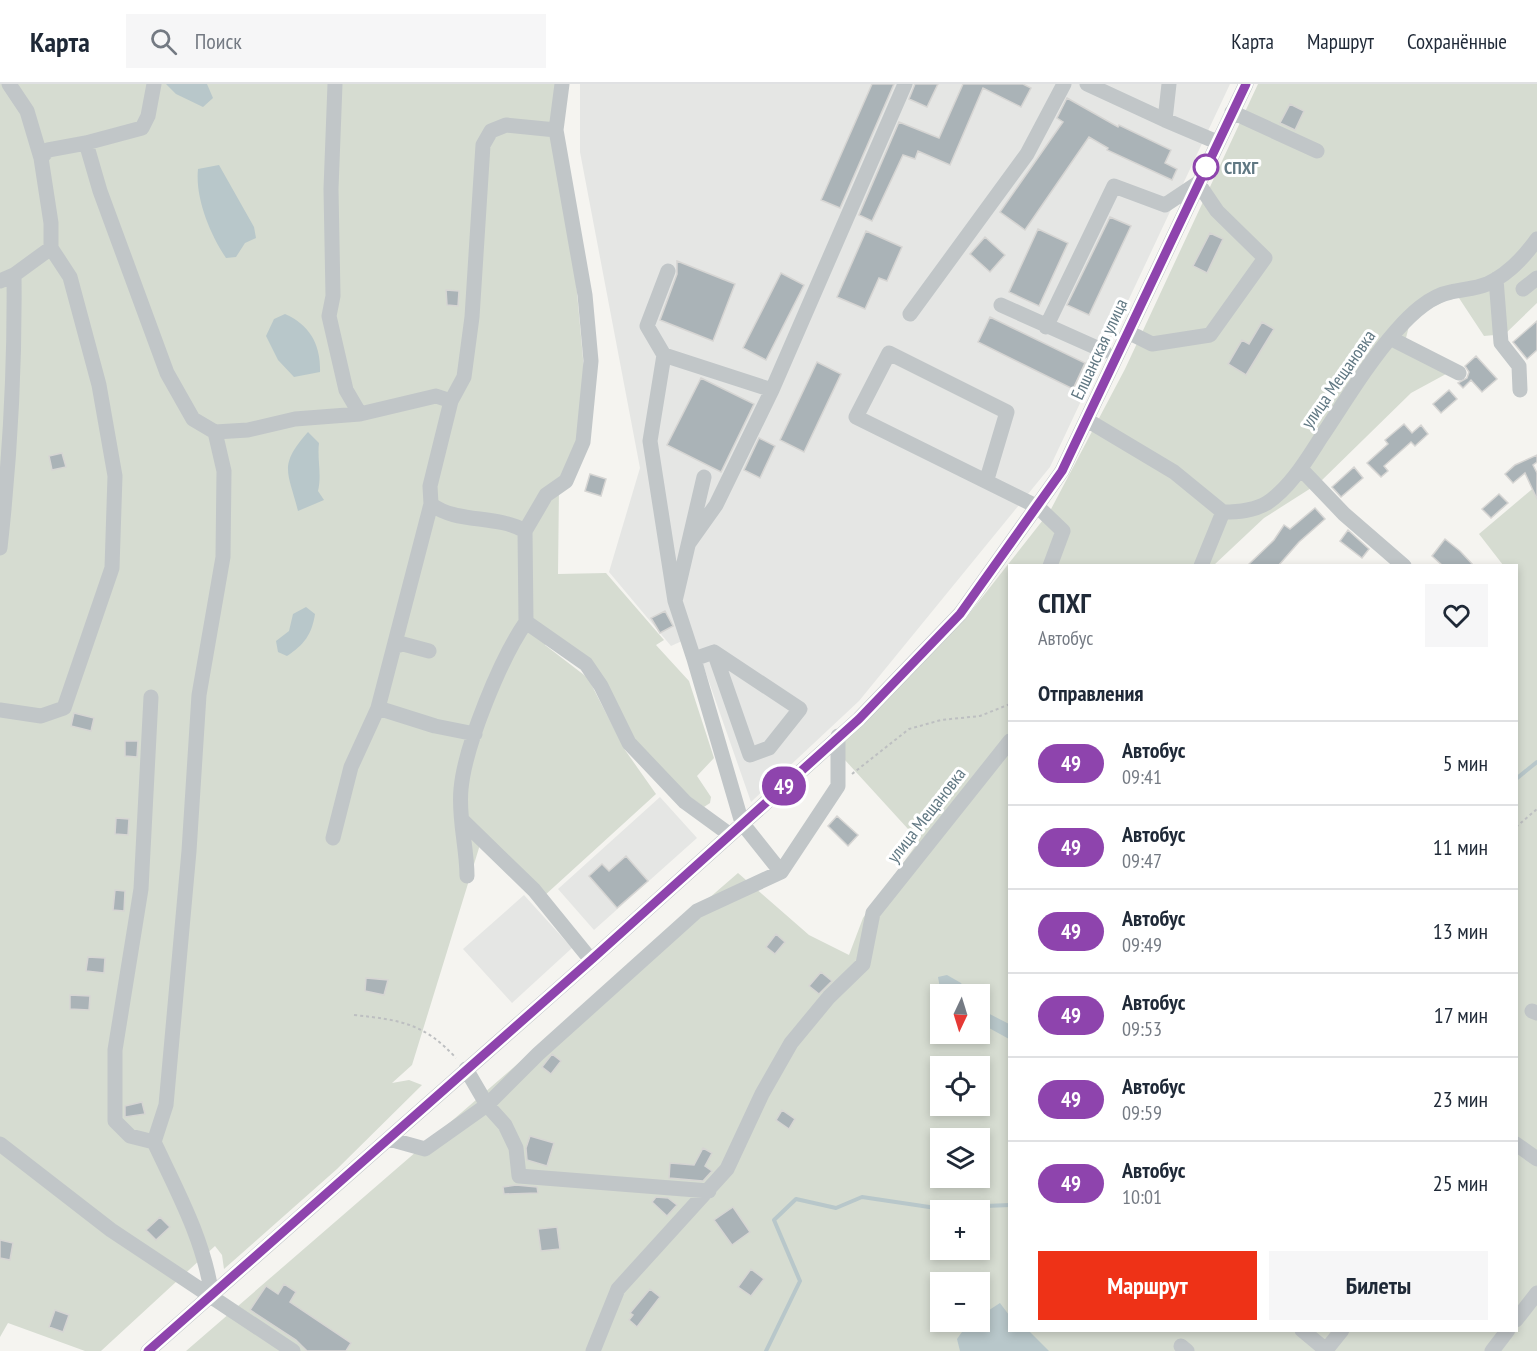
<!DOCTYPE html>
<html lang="ru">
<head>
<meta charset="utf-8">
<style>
  body { margin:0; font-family:"PT Sans Narrow",sans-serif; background:#f6f6f7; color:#1f2937; height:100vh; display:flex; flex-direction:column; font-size:22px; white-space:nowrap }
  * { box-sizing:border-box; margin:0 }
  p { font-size:20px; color:#747a83 }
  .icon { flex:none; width:33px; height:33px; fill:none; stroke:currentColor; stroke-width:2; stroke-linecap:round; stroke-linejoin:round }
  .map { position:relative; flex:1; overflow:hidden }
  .side { position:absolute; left:1008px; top:480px; width:510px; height:768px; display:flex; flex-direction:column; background:#fff; border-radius:0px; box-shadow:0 3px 9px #0003 }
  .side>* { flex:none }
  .badge { padding:0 12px; border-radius:20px; font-size:21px; line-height:39px }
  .needle { width:39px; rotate:184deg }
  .controls { position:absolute; left:930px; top:900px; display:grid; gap:12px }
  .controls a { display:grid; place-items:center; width:60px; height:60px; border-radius:0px; background:#fff; box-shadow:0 3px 9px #0003; font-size:30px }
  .map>.badge { position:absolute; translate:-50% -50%; box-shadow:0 0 0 3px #fff }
  h2 { padding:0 30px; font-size:22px; line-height:54px }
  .round { display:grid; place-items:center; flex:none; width:63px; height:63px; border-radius:0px; background:#f6f6f7 }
  .headline { display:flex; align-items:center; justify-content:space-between; height:102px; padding:0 30px }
  h1 { font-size:28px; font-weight:700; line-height:45px }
  .button { display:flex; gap:12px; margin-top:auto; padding:12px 30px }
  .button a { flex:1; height:69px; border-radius:0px; background:#ee3217; color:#fff; font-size:24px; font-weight:700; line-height:69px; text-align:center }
  .button a+a { background:#f6f6f7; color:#1f2937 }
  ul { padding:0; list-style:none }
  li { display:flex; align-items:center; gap:18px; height:84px; padding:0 30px; border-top:2px solid #e0e1e3 }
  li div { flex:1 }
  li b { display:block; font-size:22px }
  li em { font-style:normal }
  li .badge { min-width:66px; font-weight:700; text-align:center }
  header { display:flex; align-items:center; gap:36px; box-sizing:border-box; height:84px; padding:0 30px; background:#fff; border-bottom:2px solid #e0e1e3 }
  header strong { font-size:28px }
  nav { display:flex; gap:33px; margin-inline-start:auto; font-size:21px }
  .search { width:420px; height:54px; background:#f6f6f7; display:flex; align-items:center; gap:15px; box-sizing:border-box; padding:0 21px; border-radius:0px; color:#747a83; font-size:22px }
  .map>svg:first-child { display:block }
</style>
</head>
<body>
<header>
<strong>Карта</strong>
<div class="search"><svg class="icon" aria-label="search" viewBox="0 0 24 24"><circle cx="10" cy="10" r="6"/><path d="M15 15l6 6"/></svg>Поиск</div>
<nav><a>Карта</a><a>Маршрут</a><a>Сохранённые</a></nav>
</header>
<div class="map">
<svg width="1537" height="1267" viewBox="0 0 1537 1267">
  <rect width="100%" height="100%" fill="#f5f4f0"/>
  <path fill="#e5e6e4" d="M580 0H1230L1050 383 859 617 751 718 693 552 671 562 609 488 640 384 580 68Z
    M660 713 697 754 594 846 558 805Z
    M524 811 572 864 512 919 463 865Z"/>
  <path fill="#d6dcd1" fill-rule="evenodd" d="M0 0H558L588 329 559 403 558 490 606 489 664 556 656 561 689 597 714 674 697 692 711 713 710 719 704 723 675 702 634 656 588 575 549 548 545 561 588 594 625 666 656 710 544 812 483 751 412 981 392 999 409 996 422 1001 337 1085 224 1185 222 1171 215 1162 101 1267H85L8 1239 0 1253Z
    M1258 0H1537V219L1505 250 1484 252 1457 211 1411 234 1406 254 1446 290 1411 309 1319 399 1264 434 1214 481 1010 482V1246H1516V482L1503 481 1479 450 1537 401V1267H186L738 789 809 851 849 871 863 834 919 757 834 664 965 535 1050 427 1125 285ZM940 910H980V950H940ZM940 982H980V1022H940ZM940 1054H980V1094H940ZM940 1126H980V1166H940ZM940 1198H980V1238H940Z"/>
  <path fill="#b8c7ca" d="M166 0H207L213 14 203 23 176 10Z
    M219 81 254 143 256 154 245 159 236 173 226 174C210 150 195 114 198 85Z
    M285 230C310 241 321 261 320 288L294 293 278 276 266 252 274 235Z
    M308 348 319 359C317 375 322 391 318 407L324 416 298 427C288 387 278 382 308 348Z
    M306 523 315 530C312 550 304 561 287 572L278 568 276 557 289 547 293 530Z
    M947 891 961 899 968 910H941L938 893Z
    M980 925 1009 940V955L980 939Z
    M1000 1219 1009 1231 1010 1246 1029 1247 1049 1267H960L957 1255 969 1238H980V1232Z"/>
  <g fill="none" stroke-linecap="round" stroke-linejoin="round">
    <path stroke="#b8c7ca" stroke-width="4" d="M1516 695 1537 678
      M766 1267 800 1197 774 1136 796 1115 836 1124 862 1113 936 1124 1010 1121"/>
  </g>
  <path fill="#aab3b7" stroke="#d6d5d3" stroke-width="1.5" d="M872 0H894L840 124 821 116Z
    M915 0H938L927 23 909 15Z
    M963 0H1023L1031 4 1021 23 983 4 950 81 918 67 915 75 903 71 872 137 859 131 899 38 939 54Z
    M1067 14 1118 43 1119 41 1171 66 1165 79 1177 85 1172 96 1107 66 1108 64 1089 53 1025 146 1000 128 1063 38 1057 34Z
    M1290 20 1304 27 1295 46 1280 39Z
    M1110 133 1131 142 1089 231 1067 221Z
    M1038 145 1068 159 1039 222 1009 208Z
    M866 147 902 163 887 197 879 194 865 225 837 213Z
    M1210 149 1223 155 1207 189 1193 182Z
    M985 153 1005 171 990 188 970 170Z
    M677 177 735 200 713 257 660 236 677 190Z
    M781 189 804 201 766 276 743 264Z
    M446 206 459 207 458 222 447 221Z
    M990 233 1085 279 1073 305 978 258Z
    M1537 237V266L1527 275 1513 258Z
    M1262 238 1274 245 1246 291 1228 280 1242 256 1249 260Z
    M1476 272 1497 295 1482 308 1471 296 1463 304 1458 299 1467 294 1469 288 1465 282Z
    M817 278 841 290 804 368 780 356Z
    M701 294 754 320 721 388 667 361Z
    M1449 306 1457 315 1441 329 1433 320Z
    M1404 340 1412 349 1421 341 1428 350 1415 362 1411 358 1384 382 1388 387 1381 393 1367 379 1388 360 1385 356Z
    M759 354 775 362 760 394 744 386Z
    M62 369 66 383 52 386 49 372Z
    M1537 371V378L1533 381 1537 389V415L1525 389 1513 399 1505 390 1515 381Z
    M1354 383 1363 394 1341 413 1332 403Z
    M590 390 606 395 601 412 585 407Z
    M1499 410 1508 419 1491 434 1482 425Z
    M1315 424 1325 435 1299 458 1278 482H1247L1274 456 1284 441 1290 445Z
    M1348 446 1369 465 1362 474 1340 457Z
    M1445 455 1460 467 1474 482H1443L1432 472Z
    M665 527 673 542 660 549 651 534Z
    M74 629 94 634 91 647 71 642Z
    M125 657H138L137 673 125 672Z
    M837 732 858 751 848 762 828 742Z
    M116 734 129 735 128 751 115 750Z
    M626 772 648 797 617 824 589 792 602 780 609 787Z
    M115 806 125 807 124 827 113 826Z
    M776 850 785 858 775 870 766 863Z
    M88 873 105 874 104 889 86 887Z
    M821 888 832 897 819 910 809 902Z
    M366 894 388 896 384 911 365 907Z
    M70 911 90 912 89 926 70 925Z
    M552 970 561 977 551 990 542 983Z
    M142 1018 145 1030 125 1033V1022Z
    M782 1026 795 1035 789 1045 776 1036Z
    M530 1052 554 1059 547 1082 527 1076 526 1064Z
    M703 1064 712 1069 705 1082 712 1087 703 1097 669 1094 670 1079 694 1081Z
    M516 1101 537 1103 538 1109 504 1110 503 1103Z
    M656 1113 668 1114 677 1121 667 1132 652 1118Z
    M733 1123 750 1148 732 1161 714 1136Z
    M160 1133 170 1143 156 1156 146 1146Z
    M557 1143 560 1165 541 1167 538 1145Z
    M0 1156 13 1159 10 1176 0 1174Z
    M751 1185 764 1195 751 1212 738 1203Z
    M284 1200 296 1208 290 1218 351 1259 346 1267H307L296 1256 250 1226 266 1202 278 1210Z
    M650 1205 660 1213 637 1243 629 1236 633 1231 630 1229Z
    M55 1226 69 1231 63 1248 49 1243Z"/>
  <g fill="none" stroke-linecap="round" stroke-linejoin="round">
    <path stroke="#bdbfc1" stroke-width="2" stroke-dasharray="3 3" stroke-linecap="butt" d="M852 690 909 645 941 636 980 632 1010 620
      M1516 743 1537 725
      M354 931C400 936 424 939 456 974"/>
    <path stroke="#c1c6c8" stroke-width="15" d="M9 0 27 27 41 74
      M335 0 331 105 333 212 329 232 346 306 360 330
      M562 0 556 46 585 211 591 277 583 358 566 397 546 411 525 447 526 538 586 580 601 602 629 659 685 718 729 750
      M1087 0 1165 36
      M1169 0 1165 36 1217 58
      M1232 28 1317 67
      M86 59 100 107 167 289 193 335 215 348 248 346 295 335 360 330 436 312 451 317
      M668 187 647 242 664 271 650 357 675 517
      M1496 195 1501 259 1519 282 1520 306
      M0 197 14 191 51 164V139L41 74 48 66 86 59 142 44 148 32 154 0
      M1523 205 1537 194
      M1001 221 1104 267
      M910 230 1027 70 1064 0
      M1046 243 1114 102 1165 121 1198 99 1217 127 1265 174 1210 251 1152 260 1130 249
      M1390 254 1459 289
      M664 271 772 306 716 421 689 459
      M772 306 905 0
      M1087 336 1174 388 1223 428
      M1301 385 1344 430 1404 482
      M987 395 1007 328 889 269 856 333 1038 423 1063 447 1050 482
      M525 447C496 430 456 440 431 420L430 402 451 317 464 293 472 233 483 61 491 47 506 41 556 46
      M0 464C10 374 15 283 14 191
      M1201 482 1223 428C1238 428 1253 427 1267 419 1291 403 1307 375 1322 352 1346 316 1368 279 1396 247 1410 231 1429 212 1451 208 1463 205 1475 205 1487 200 1507 191 1525 172 1537 155
      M396 562 403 560 429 567
      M714 568 750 671 769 664 800 625 714 568 694 575 742 739 781 788
      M694 575 675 517 704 393
      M151 613 141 805 115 966V1037L130 1052 154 1058
      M378 624 435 642 475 650
      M0 626 41 632 64 624 112 484 115 392 99 301 70 193 51 164
      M462 736 534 806 591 876
      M333 754 351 683 378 624 431 420
      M467 792C467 763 458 734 461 705 465 661 501 574 526 538
      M1532 927 1537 929
      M466 985 487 1021 505 1041 516 1064 519 1092 709 1107
      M389 1055 425 1065 487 1021 538 970 697 827 781 788 838 702V652
      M0 1060 111 1146 293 1267
      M1516 1060 1537 1075
      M212 1212C204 1156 178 1109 154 1058L166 1021 189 767 199 611 223 473 224 387 215 348
      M1516 1236 1537 1209
      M1302 1246 1326 1266 1342 1246
      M1181 1262 1187 1267
      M148 1267 591 876 859 635 960 530 1062 387 1246 0
      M593 1267 618 1205 727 1085 762 1010 791 959 829 913 863 880 873 829 1010 657
      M1492 1267 1508 1246"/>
  </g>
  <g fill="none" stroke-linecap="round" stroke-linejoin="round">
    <g stroke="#fff" stroke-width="14">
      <path id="line" d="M148 1267 591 876 859 635 960 530 1062 387 1246 0"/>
    </g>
    <use href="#line" stroke="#8e44ad" stroke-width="9"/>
  </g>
  <circle fill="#fff" stroke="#8e44ad" stroke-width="3" cx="1206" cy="83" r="12"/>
  <g text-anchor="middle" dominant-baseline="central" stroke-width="6" stroke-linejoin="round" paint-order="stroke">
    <g font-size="18" font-weight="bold" fill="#617883" stroke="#fff" text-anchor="start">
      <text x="1224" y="83">СПХГ</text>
    </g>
    <g font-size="18" fill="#617883" stroke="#fff">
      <text transform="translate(1099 265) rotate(-65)">Елшанская улица</text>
      <text transform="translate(1338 295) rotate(-55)">улица Мещановка</text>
      <text transform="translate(926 731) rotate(-52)">улица Мещановка</text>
    </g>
  </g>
</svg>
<div class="controls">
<a><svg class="needle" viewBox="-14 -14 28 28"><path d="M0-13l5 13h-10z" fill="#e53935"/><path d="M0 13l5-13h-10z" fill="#747a83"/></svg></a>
<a><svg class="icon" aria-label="locate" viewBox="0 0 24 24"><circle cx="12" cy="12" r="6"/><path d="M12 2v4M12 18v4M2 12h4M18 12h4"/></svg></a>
<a><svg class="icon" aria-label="layers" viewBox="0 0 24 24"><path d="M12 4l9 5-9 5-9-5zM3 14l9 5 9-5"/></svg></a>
<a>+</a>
<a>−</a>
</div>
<b class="badge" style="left:784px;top:702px;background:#8e44ad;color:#fff">49</b>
<section class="side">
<div class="headline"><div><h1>СПХГ</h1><p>Автобус</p></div><a class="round"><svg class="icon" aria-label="heart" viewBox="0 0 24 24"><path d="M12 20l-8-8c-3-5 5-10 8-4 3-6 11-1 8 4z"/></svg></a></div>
<h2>Отправления</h2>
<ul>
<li><span class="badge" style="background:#8e44ad;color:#fff">49</span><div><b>Автобус</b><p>09:41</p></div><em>5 мин</em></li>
<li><span class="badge" style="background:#8e44ad;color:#fff">49</span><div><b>Автобус</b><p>09:47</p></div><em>11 мин</em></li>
<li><span class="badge" style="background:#8e44ad;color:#fff">49</span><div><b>Автобус</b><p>09:49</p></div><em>13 мин</em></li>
<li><span class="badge" style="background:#8e44ad;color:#fff">49</span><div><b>Автобус</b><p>09:53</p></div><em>17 мин</em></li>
<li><span class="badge" style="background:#8e44ad;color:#fff">49</span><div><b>Автобус</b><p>09:59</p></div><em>23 мин</em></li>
<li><span class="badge" style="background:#8e44ad;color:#fff">49</span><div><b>Автобус</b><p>10:01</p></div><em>25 мин</em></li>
</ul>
<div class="button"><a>Маршрут</a><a>Билеты</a></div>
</section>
</div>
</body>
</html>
